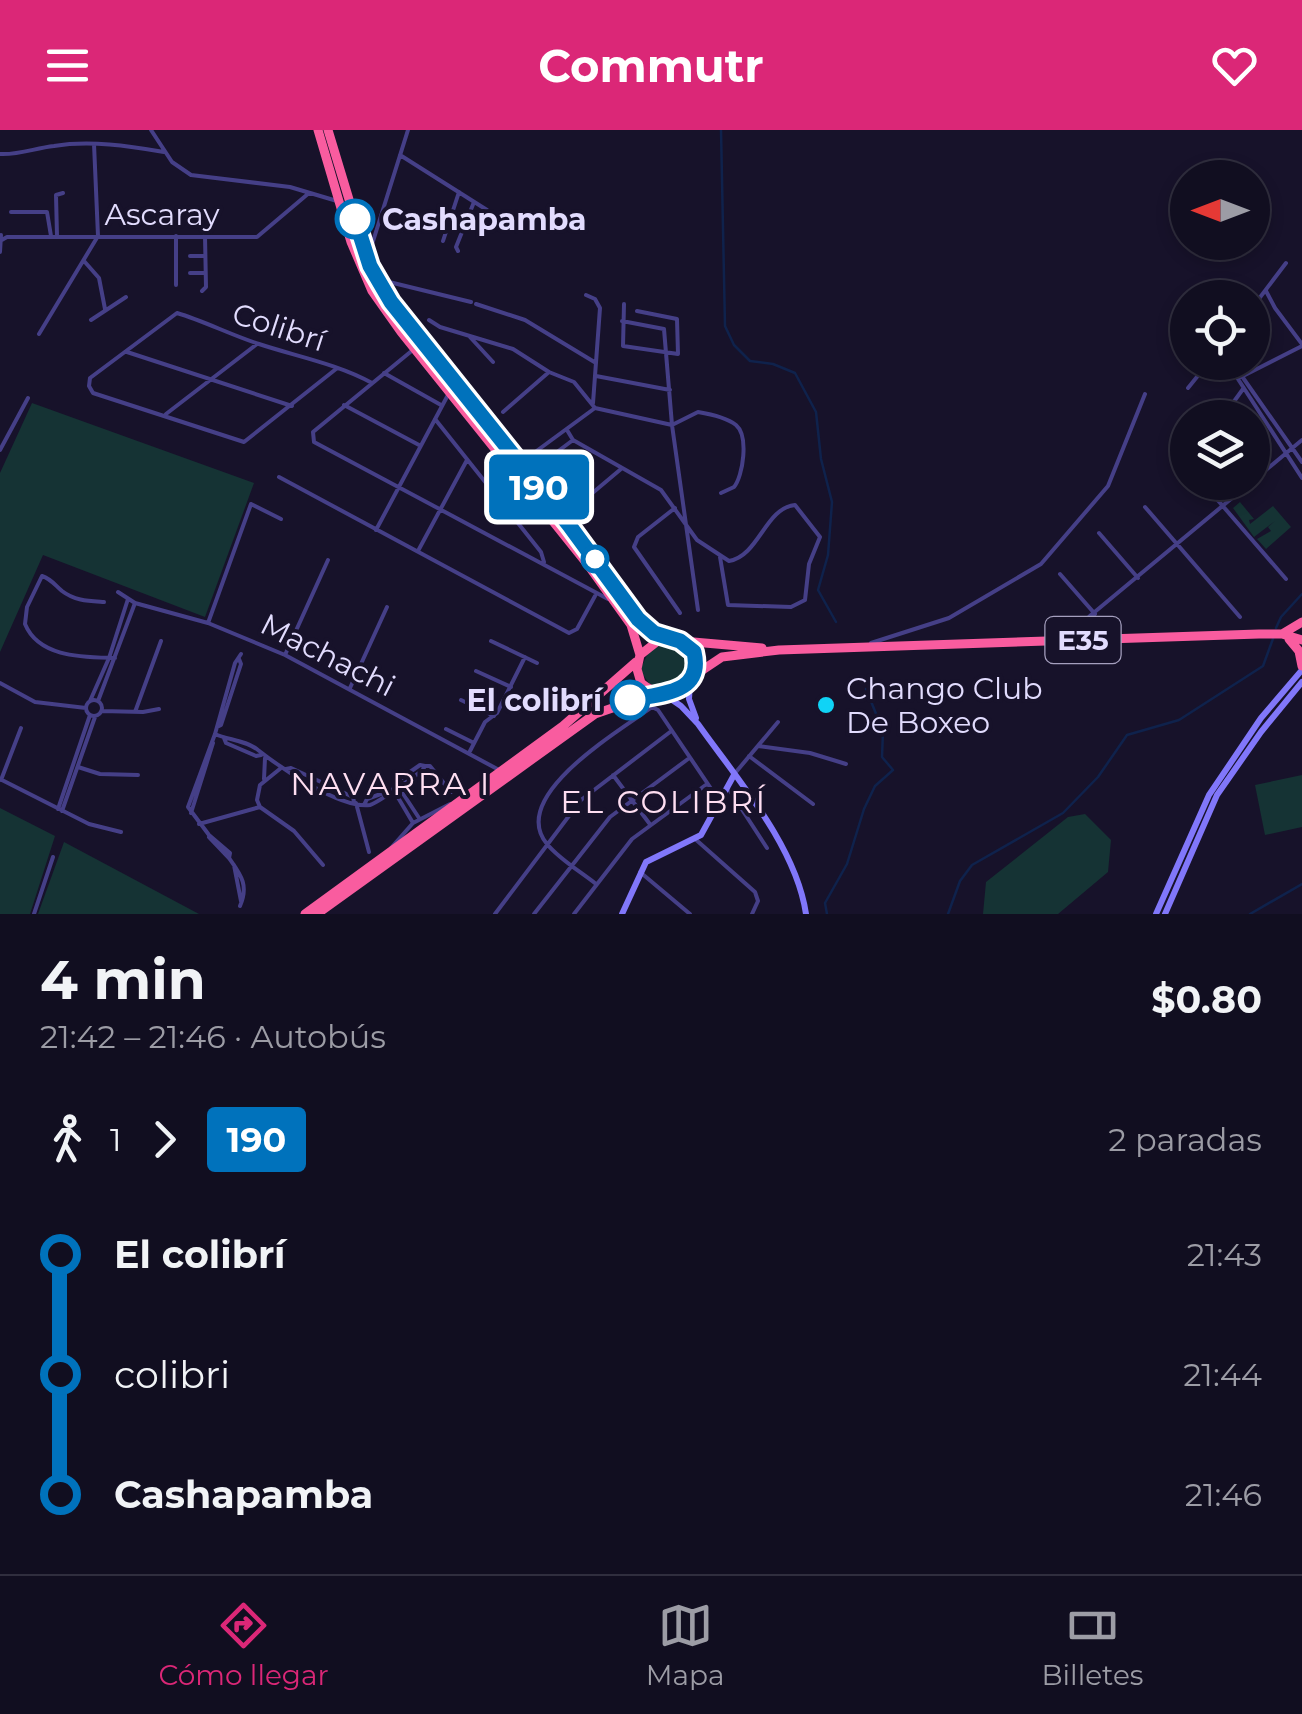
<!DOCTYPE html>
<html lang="es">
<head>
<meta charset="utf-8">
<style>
  body { margin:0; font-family:Montserrat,sans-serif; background:#1a1729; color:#f1f3f6; height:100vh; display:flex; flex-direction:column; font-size:38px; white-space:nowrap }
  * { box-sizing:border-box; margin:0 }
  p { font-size:32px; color:#9c9ca5 }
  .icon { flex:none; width:55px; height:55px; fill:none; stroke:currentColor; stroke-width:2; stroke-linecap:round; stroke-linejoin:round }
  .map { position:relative; height:784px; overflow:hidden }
  .details { display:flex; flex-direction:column; background:#110e20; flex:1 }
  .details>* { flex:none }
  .badge { padding:0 20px; border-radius:8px; font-size:35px; line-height:65px }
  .needle { width:65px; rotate:270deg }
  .controls { position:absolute; left:1170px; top:30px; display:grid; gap:20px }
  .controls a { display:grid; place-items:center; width:100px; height:100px; border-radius:50%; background:#110e20; box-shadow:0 5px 15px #0003,0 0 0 2px #302e3e; font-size:50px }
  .map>.badge { position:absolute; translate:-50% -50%; box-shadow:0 0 0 5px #fff }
  .legs { display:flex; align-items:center; gap:15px; height:110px; padding:0 40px; font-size:32px }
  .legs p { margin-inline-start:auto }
  .head { display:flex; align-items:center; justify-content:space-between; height:170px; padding:0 40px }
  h1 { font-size:55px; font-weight:700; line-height:75px }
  ul { padding:0 40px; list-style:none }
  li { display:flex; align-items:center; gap:35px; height:120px; font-size:38px }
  li i { display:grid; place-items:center; width:15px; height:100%; margin:0 12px; background:currentColor }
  li i::after { content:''; width:25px; height:25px; margin:-12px; border:8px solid; border-radius:50%; background:#110e20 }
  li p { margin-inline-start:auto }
  li:first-child i { background:linear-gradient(#0000 50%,currentColor 0) }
  li:last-child i { background:linear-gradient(currentColor 50%,#0000 0) }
  header { display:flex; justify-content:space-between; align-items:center; height:130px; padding:0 40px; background:#db2777; color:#fff; font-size:45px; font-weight:700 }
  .tab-bar { display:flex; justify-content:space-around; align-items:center; height:140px; border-top:2px solid #302e3e; background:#110e20; font-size:28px; color:#9c9ca5 }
  .tab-bar a { display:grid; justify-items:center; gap:5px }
  .tab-bar .selected { color:#db2777 }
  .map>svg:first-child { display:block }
</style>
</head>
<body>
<header><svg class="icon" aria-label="menu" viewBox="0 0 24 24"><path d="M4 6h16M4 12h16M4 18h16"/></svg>Commutr<svg class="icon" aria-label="heart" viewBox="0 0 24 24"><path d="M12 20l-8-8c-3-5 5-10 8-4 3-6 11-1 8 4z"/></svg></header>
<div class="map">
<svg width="1302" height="784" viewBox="0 0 1302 784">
  <rect width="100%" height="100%" fill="#17122a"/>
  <path fill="#153334" d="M32 273 254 353 205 487 43 425 0 522V343Z
    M1240 372 1254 389 1249 390 1250 394 1273 376 1291 397 1266 419 1257 409 1271 401 1268 397 1275 391 1254 407 1233 378Z
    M659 516 681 519 691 531 686 548 671 559 650 555 640 540 649 521Z
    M1302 645V697L1265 705 1255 655Z
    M0 678 55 706 30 784H0Z
    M1085 684 1111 710 1108 742 1058 784H983L986 752 1068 687Z
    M64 712 199 784H38Z"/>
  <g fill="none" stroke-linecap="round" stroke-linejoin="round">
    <path stroke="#0f224c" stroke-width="2.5" d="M721 0 725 196 734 215 750 231 773 234 795 243 816 282 821 329 832 372 828 425 818 460 836 492
      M1276 498 1281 487 1302 464
      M827 784 825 773 847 734 864 679 875 656 893 640 882 627 883 601 866 559
      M948 784 960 751 972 735 1063 683 1098 647 1127 605 1179 590 1263 536 1274 506
      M1250 784 1302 754"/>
    <path stroke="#453f87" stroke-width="4" d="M151 0 172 32 191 45 290 57 337 71
      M0 24C20 25 35 18 54 16 90 10 129 16 164 22
      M400 25 487 80
      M11 82H47L51 106
      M382 93 401 100
      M57 106 56 65 63 63
      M176 106V155
      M0 111 7 107H257L309 63
      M443 111 459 62
      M458 121 456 117 474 72
      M0 122 1 105
      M369 124 408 0
      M190 126H205
      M84 131 99 148 105 179
      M190 143H205
      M381 150 471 172
      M202 161 206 157 205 106
      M1266 161 1275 178 1302 214
      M586 165 595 169 600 178 593 273
      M476 174 525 190 596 233
      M624 174 623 216 678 224 677 189 637 181
      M1252 178 1286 133
      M91 190 126 167
      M429 190 440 197 513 219 549 242 574 252 595 278
      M622 191 664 199 672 295 698 480
      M39 204 98 106 94 14
      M470 207 493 232
      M414 219 313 302 314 312 608 469
      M127 222 292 276
      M1227 232 1302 348
      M1232 232 1302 332
      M336 239 244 312 93 263 89 256 90 248 177 183C204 191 231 205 259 214 295 226 338 234 372 253
      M384 243 441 275
      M596 246 670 260
      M1241 247 1302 216
      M1188 258 1209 232
      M344 275 419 315
      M595 278 672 295 698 282C710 284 727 288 736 295 749 306 743 346 734 357L721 363
      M503 282 549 242
      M166 284 257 214
      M1222 288 1243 259
      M435 289 541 422 544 432
      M494 294 562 376 564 384
      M567 300 573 310 661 360 697 410 729 431C759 426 765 378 795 375L820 407 809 434 805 470 791 477 728 475 720 427
      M0 320 28 268
      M527 328 595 278
      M533 340 573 310
      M279 347 569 503 577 499 595 466
      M1202 352 1286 449
      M577 376 621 339
      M1145 377 1240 487
      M675 378 638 407 634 417 680 483
      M376 400 449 263
      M1099 403 1138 448
      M418 421 467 330
      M1060 444 1095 484
      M118 462 135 473 208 493 285 525 501 641
      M104 472C89 471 75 471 62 461 54 454 51 449 42 446L27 477 25 494C39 528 84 527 115 528
      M208 493 251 374 281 389
      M1069 507 1091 485 1302 310
      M1084 510 1086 498 1095 484
      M491 511 537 533
      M871 513 949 488 1041 434 1108 356 1145 264
      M285 525 328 430
      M476 541 511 557
      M0 553 35 572 86 578
      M350 558 387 477
      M86 578a8 8 0 1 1 16 0a8 8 0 1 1-16 0Z
      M461 570 494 586
      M90 571 109 528 128 469
      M98 571 135 473
      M102 581 143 582 159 579
      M135 582 161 511
      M217 597 221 595 241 534 239 529
      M446 599 474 613
      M215 604C228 610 246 610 258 620 281 638 340 679 370 675 378 673 412 648 422 641L425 636
      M224 608 226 613 256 626 261 625
      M758 616 810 623 846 634
      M470 621 485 592 497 583 525 527
      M749 626 813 674
      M425 636H430L451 662
      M78 637 100 644 138 645
      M286 639 291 638 353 667 354 672
      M736 642 778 592
      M613 645 649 693
      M0 649 89 694 121 702
      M264 649 265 628
      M1 650 21 598
      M399 654 400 649 420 635 425 636
      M728 658 767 718
      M393 659 402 662 419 688
      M393 659 413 693
      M356 673 369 722
      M364 675 367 669 389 661
      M260 677 257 670 260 655 281 638
      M58 679 90 585
      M62 681 95 587
      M191 683 213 613
      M199 694 260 677 294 701 323 735
      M209 707 229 728
      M694 708 755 762 758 771 752 784
      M391 718 413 693 450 674
      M234 735 241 771
      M640 742 690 784
      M596 754C581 742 559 729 547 714 507 666 621 600 652 577L658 580 718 669
      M240 776C249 755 241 745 229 728L230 723 209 705 188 677 215 604 235 533 241 524
      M34 784 53 727
      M495 784 581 670 670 602
      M534 784 610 687 688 629
      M574 784 632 709 707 654"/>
    <path stroke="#8177fa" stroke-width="6" d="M690 552 689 569 696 588
      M665 565 681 576 698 594C737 649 796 716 806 784
      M622 784 646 732 701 705 734 645
      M1156 784 1209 665 1261 588 1302 540
      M1165 784 1217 665 1261 602 1302 552"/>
    <path stroke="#f95c9f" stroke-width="9" d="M318 0 351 112 372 161 401 202 588 435 631 495 640 525 637 539 641 553C668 576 702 558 693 522L680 511 659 510 640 525
      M328 0 367 129 391 172 569 395 638 489 665 508
      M1282 504 1302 492
      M1289 509 1299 521 1302 536
      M682 511 762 518
      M695 545 722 527 779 520 1259 504H1282L1302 510
      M305 784 563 596 636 532
      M317 784 595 584 656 563"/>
  </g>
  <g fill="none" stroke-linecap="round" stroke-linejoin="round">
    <g stroke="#fff" stroke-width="22">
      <path id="line-1" d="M355 89 370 136 391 172 569 395 638 489 654 503 680 511 694 522C704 565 659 563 630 570"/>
    </g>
    <use href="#line-1" stroke="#0072bc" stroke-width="15"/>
  </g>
  <g fill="#fff" stroke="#0072bc" stroke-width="5">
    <circle cx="355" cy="89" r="18"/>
    <circle cx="595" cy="429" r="12"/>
    <circle cx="630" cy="570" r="18"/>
  </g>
  <circle fill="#10d3f6" stroke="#17122a" stroke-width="4" cx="826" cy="575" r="10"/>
  <g text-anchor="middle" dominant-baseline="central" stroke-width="8" stroke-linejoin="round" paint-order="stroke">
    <rect fill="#17122a" stroke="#a59fbe" stroke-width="2.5" x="1045.5" y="487" width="75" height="46" rx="8"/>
    <g font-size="28" font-weight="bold" fill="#e2dcfe">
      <text x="1083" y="510">E35</text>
    </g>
    <g font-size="30" fill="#e2dcfe" stroke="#17122a">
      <text x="162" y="84">Ascaray</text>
      <text transform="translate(279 197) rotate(18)">Colibrí</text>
      <text transform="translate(328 525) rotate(27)">Machachi</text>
    </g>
    <g font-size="30" font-weight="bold" fill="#e2dcfe" stroke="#17122a" text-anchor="start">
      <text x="382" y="89">Cashapamba</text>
      <text x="602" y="570" text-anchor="end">El colibrí</text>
    </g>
    <g font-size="30" fill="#e2dcfe" stroke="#17122a" text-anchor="start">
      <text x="846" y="558">Chango Club<tspan x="846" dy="34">De Boxeo</tspan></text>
    </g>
    <g font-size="32" letter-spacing="2.5" fill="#fedef1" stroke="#17122a">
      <text x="391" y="653">NAVARRA I</text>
      <text x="664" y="671">EL COLIBRÍ</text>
    </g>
  </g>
</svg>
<div class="controls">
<a><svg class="needle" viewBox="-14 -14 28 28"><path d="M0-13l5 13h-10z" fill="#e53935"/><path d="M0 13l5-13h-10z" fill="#9c9ca5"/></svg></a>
<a><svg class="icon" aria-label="locate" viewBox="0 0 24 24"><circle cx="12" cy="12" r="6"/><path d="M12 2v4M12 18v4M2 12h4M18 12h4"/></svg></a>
<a><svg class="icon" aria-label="layers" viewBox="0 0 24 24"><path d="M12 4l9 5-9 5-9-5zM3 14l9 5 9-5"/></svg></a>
</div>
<b class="badge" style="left:539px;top:357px;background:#0072bc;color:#fff">190</b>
</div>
<section class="details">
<div class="head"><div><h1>4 min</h1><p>21:42 – 21:46 · Autobús</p></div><b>$0.80</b></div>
<div class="legs"><svg class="icon" aria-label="walk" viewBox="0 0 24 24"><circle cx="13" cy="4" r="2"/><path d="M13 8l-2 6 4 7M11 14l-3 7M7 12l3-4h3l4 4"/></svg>1<svg class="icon" aria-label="forward" viewBox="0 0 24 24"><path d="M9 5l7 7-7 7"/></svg><b class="badge" style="background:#0072bc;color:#fff">190</b><p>2 paradas</p></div>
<ul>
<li><i style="color:#0072bc"></i><b>El colibrí</b><p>21:43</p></li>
<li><i style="color:#0072bc"></i><span>colibri</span><p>21:44</p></li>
<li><i style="color:#0072bc"></i><b>Cashapamba</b><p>21:46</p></li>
</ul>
</section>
<nav class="tab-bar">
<a class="selected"><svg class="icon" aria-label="directions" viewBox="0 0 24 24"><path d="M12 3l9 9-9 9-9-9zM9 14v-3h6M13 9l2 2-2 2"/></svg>Cómo llegar</a>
<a><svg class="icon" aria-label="map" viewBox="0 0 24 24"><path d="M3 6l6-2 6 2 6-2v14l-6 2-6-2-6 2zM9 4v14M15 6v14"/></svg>Mapa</a>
<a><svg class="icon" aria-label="tickets" viewBox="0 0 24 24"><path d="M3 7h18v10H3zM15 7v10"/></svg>Billetes</a>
</nav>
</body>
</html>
